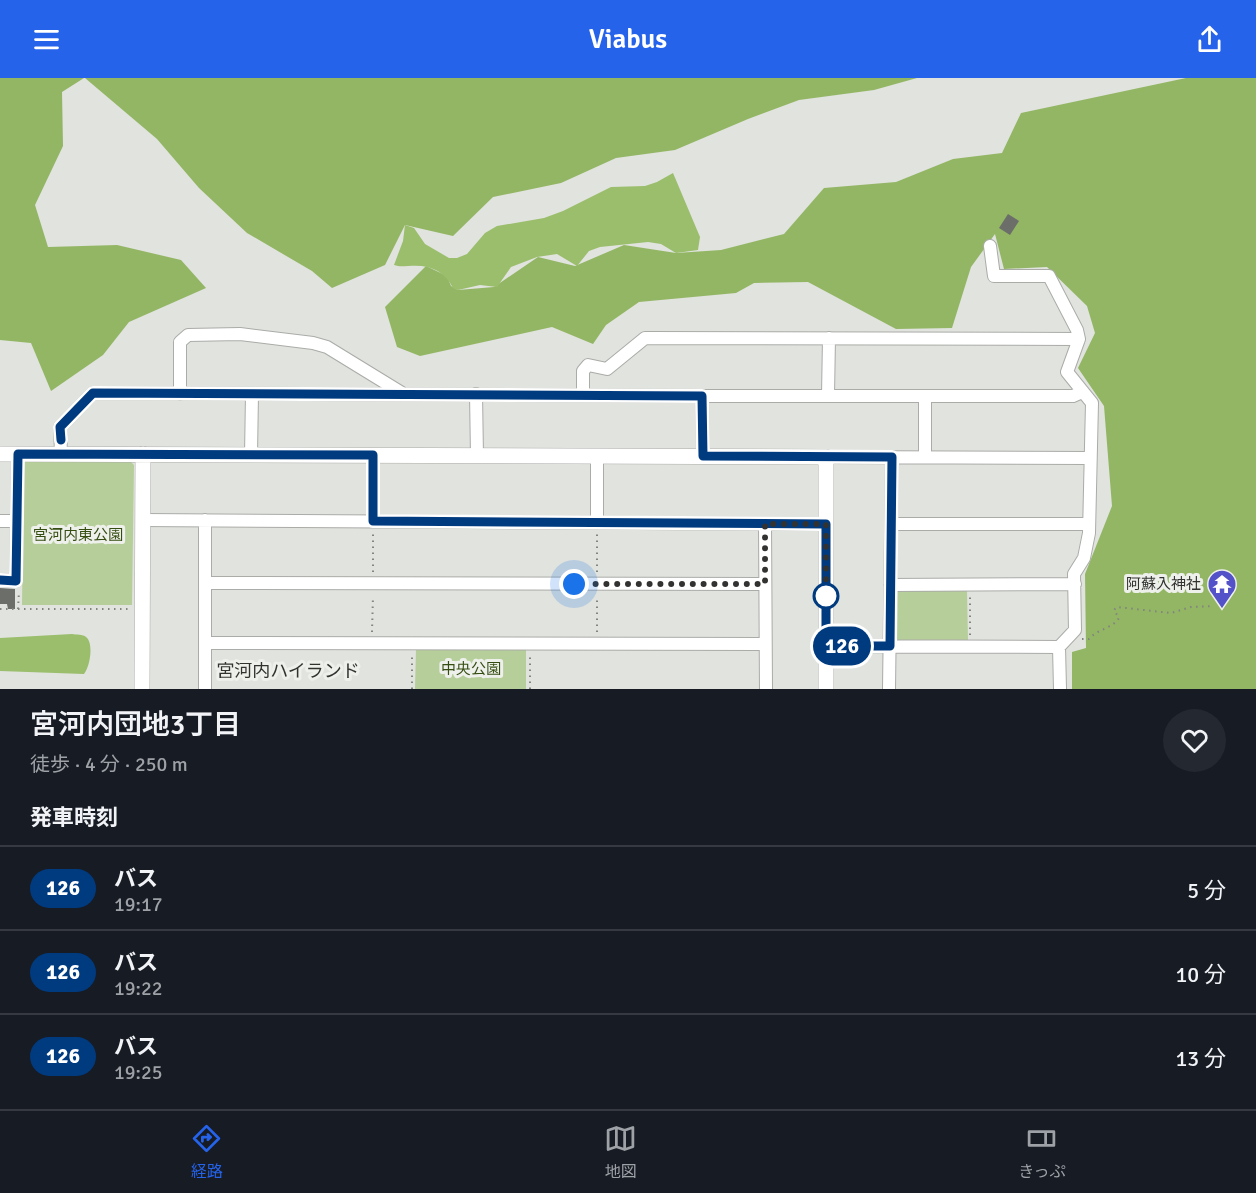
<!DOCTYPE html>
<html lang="ja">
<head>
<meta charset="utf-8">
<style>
  body { margin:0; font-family:Signika,"Noto Sans JP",sans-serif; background:#242831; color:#f1f3f6; height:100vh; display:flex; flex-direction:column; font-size:22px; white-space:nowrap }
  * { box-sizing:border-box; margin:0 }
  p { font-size:20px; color:#9ea1a6 }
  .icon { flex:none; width:33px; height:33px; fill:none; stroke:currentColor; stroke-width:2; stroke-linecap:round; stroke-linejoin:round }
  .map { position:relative; height:611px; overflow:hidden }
  .drawer { display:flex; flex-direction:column; background:#171b24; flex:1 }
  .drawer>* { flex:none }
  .badge { padding:0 12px; border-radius:20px; font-size:21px; line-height:39px }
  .you { position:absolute; width:30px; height:30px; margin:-15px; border:4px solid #fff; border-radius:50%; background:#1a73e8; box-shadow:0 0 0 9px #1a73e833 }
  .map>.badge { position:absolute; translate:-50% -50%; box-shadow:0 0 0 3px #fff }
  h2 { padding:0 30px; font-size:22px; line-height:54px }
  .round { display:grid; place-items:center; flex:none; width:63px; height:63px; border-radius:32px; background:#242831 }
  .headline { display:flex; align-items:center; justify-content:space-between; height:102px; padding:0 30px }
  h1 { font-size:28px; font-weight:600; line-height:45px }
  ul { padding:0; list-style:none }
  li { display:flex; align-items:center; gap:18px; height:84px; padding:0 30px; border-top:2px solid #363941 }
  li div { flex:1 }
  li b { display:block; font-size:22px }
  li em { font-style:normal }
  li .badge { min-width:66px; font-weight:700; text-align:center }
  header { display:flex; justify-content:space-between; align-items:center; height:78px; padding:0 30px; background:#2563eb; color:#fff; font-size:27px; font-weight:600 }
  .menu { display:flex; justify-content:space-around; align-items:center; height:84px; border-top:2px solid #363941; background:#171b24; font-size:16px; color:#9ea1a6 }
  .menu a { display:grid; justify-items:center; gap:3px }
  .menu .current { color:#2563eb }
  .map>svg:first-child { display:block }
</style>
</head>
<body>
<header><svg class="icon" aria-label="menu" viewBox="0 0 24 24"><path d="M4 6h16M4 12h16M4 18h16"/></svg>Viabus<svg class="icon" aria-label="share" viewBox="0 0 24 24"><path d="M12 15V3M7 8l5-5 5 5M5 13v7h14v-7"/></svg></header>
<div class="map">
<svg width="1256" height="611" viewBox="0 0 1256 611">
  <rect width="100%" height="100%" fill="#e0e3de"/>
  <path fill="#b6ce99" d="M26 383H130L134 387 132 527H22L24 385Z
    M900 511 967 512 968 563H899L893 557 894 516Z
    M416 571 526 572V611H415Z"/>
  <path fill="#93b664" d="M0 0H84L62 14 63 68 35 127 48 169 117 167 181 182 206 210 129 244 103 277 51 313 31 265 0 262Z
    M85 0H917L874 12 799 22 748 41 675 72 616 80 561 105 493 119 453 158 405 147 385 187 332 210 312 193 247 155 199 110 157 61Z
    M1186 0H1256V611H1072V574L1086 570 1085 496 1112 428 1104 328 1078 290 1095 255 1087 228 1047 189 1004 191 995 156 971 189 952 250 896 251 808 204 754 205 736 215 639 224 606 247 593 266 552 249 420 278 397 269 385 229 426 188 447 198 451 208 458 212 494 209 538 179 575 188 624 167 676 175 721 172 784 156 824 110 896 104 953 81 1002 75 1021 35Z"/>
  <path fill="#9abe6b" d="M673 95 700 159 698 172 676 175 661 166 648 164 600 169 589 173 577 188 557 176 537 179 511 189 497 209 480 207 458 212 453 210C444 192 429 186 408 188 403 188 400 189 394 187L403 163 405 147 414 150 425 166 449 180H457L467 176 485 155 497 148 544 140 563 133 611 109 645 108 657 104Z
    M72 556C76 557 83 556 86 559 94 565 90 589 84 596L0 593V560Z"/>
  <path fill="#6c6e6a" d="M1008 136 1019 143 1010 157 999 150Z
    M0 510 15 511V531H8L7 526H0Z"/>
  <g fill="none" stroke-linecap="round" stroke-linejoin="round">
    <g stroke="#aaaca8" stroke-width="14">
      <path id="minor" d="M990 168 994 198H1049L1077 252 1079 261 1067 294 1092 325 1089 455 1084 480 1074 496 1075 552 1059 569 1060 611
        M180 316V264L188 257 240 256 313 265 327 269 402 315
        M476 316 477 378
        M583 317V293L588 287 607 291 645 260 1079 261
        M828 317 829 260
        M702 318 703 378
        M925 318V379
        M61 376 60 349 93 315 702 318H1073L1082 314
        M251 377 252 316
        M597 378V445
        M826 379 1090 380
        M142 442 826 446
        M205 442V611
        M0 443H17
        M373 443V377
        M765 446 766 611
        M891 446H1089
        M0 502 16 503 18 376
        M205 505 765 506
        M890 507 1075 506
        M205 565 765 566
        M826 568 1059 569
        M889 611 892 379"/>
    </g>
    <g stroke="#aaaca8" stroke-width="16">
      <path id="tertiary" d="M0 376 826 379V611
        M142 611 143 376"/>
    </g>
    <path stroke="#828480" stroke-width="2" stroke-dasharray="1.5 4.5" stroke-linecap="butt" d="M373 494V455
      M597 494V455
      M0 531H130
      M18 531 19 513
      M372 554 373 518
      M597 554V518
      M970 557V517
      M1082 561H1089C1097 551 1112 551 1119 540L1114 532 1117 529 1171 535 1191 529 1214 528
      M412 611V575
      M530 611V575"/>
    <use href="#minor" stroke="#fff" stroke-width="12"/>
    <use href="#tertiary" stroke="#fff" stroke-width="15"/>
  </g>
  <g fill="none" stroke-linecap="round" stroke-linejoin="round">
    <g stroke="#fff" stroke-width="14">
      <path id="line" d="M0 502 16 503 18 376 373 377V443L826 446V568H890L892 379 703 378 702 318 93 315 60 349 61 362"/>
    </g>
    <use href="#line" stroke="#003b80" stroke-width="9"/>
    <path stroke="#323331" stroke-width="6" stroke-dasharray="0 10.8" d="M574 506H765V446H826V528V518"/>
  </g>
  <defs>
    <g id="temple-pin" transform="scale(1.5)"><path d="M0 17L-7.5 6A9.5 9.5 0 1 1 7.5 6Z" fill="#5352c9" stroke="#eef0eb"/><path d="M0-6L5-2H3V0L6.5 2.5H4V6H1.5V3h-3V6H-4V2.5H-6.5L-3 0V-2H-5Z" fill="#fff"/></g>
  </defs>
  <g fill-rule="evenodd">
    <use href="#temple-pin" x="1222" y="506"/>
  </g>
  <circle fill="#fff" stroke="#003b80" stroke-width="3" cx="826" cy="518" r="12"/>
  <g text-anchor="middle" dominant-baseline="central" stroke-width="6" stroke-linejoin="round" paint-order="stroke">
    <g font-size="15" fill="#364d12" stroke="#eef0eb">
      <text x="78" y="457">宮河内東公園</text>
      <text x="471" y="591">中央公園</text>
    </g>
    <g font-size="15" fill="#323331" stroke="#eef0eb" text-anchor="end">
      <text x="1201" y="506">阿蘇入神社</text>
    </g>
    <g font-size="18" fill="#323331" stroke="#eef0eb">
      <text x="288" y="593">宮河内ハイランド</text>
    </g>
  </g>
</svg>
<div class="you" style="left:574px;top:506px"></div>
<b class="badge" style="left:842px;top:568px;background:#003b80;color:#fff">126</b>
</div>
<section class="drawer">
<div class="headline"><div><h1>宮河内団地3丁目</h1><p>徒歩 · 4 分 · 250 m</p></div><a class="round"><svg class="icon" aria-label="heart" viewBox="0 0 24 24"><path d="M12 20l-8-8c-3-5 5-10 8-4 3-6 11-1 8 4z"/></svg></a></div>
<h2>発車時刻</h2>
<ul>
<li><span class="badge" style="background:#003b80;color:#fff">126</span><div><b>バス</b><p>19:17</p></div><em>5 分</em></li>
<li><span class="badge" style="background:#003b80;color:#fff">126</span><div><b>バス</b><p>19:22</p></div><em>10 分</em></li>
<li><span class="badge" style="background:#003b80;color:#fff">126</span><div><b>バス</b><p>19:25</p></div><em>13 分</em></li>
</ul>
</section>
<nav class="menu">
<a class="current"><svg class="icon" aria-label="directions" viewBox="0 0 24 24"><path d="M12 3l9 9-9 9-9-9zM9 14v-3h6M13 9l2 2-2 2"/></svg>経路</a>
<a><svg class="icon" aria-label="map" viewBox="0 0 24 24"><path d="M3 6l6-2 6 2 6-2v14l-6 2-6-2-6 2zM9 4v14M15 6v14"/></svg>地図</a>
<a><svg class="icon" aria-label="tickets" viewBox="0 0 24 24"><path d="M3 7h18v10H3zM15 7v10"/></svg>きっぷ</a>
</nav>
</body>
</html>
